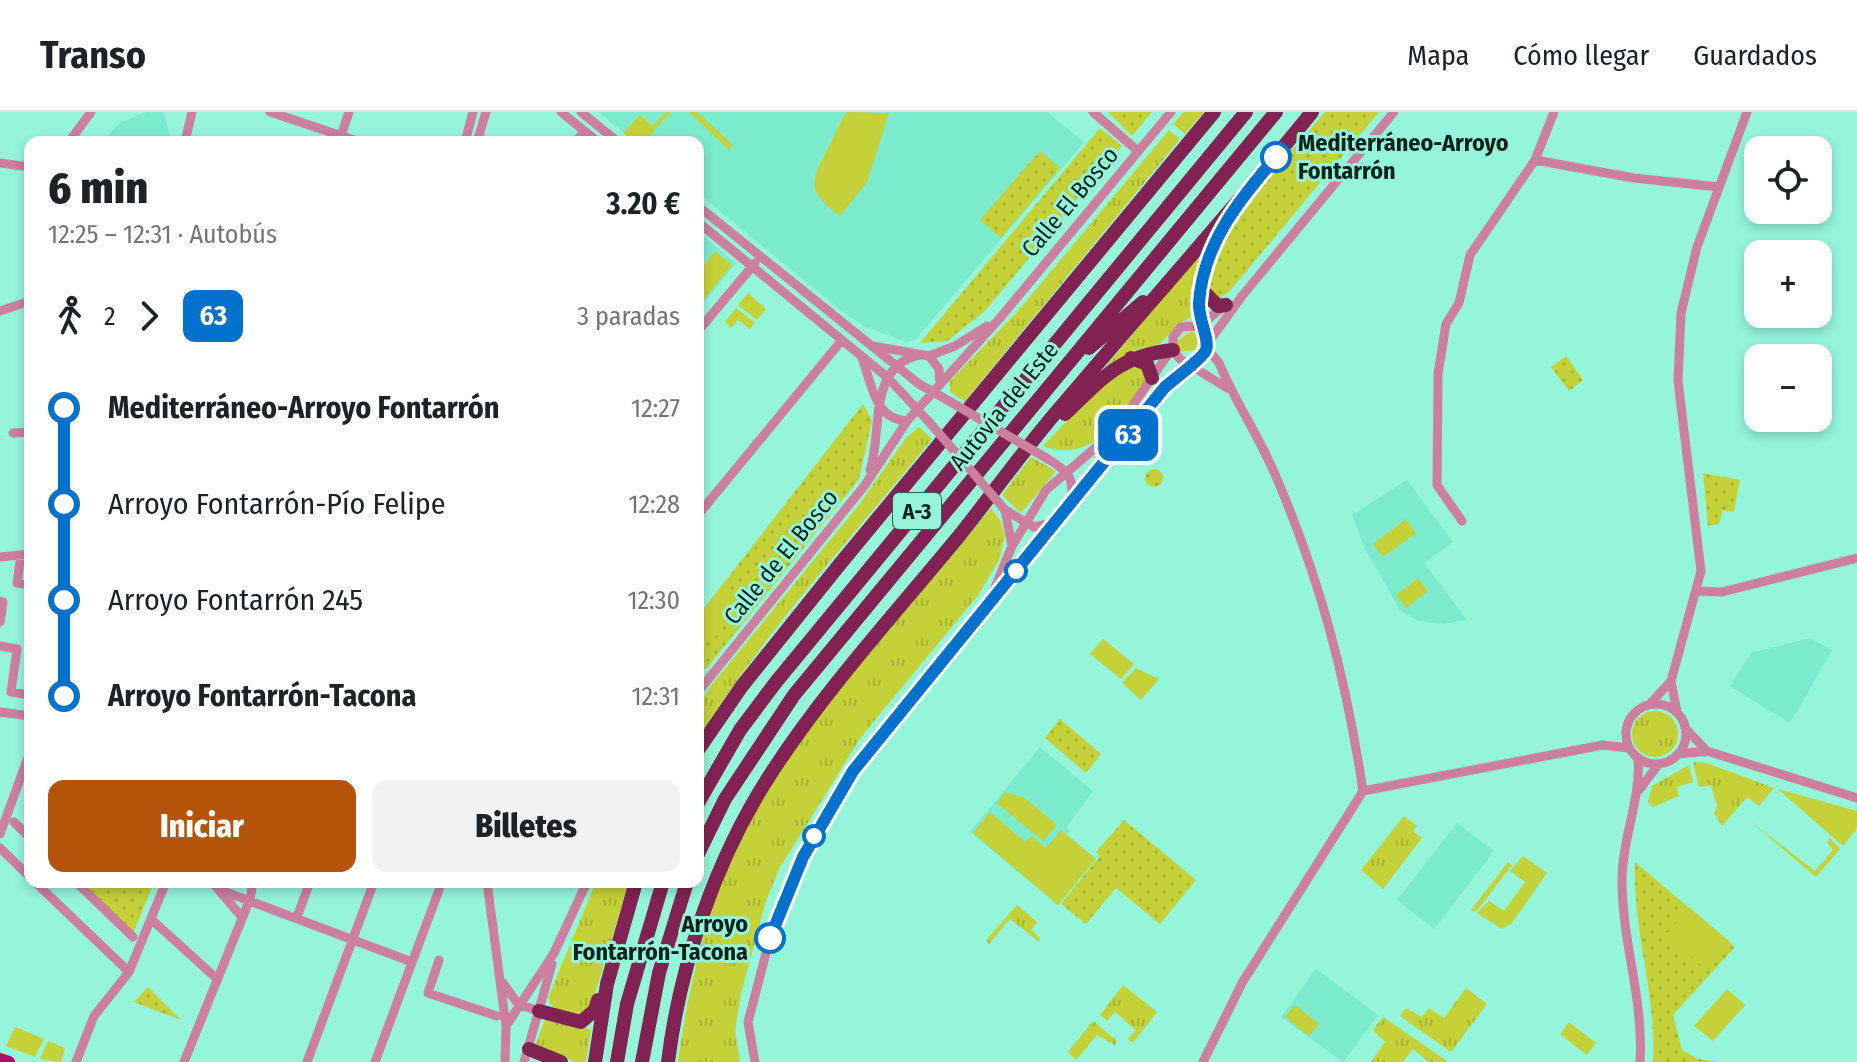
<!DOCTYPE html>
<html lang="es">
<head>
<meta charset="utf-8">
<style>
  body { margin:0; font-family:"Fira Sans Condensed",sans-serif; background:#f2f2f2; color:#202124; height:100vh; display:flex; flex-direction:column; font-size:30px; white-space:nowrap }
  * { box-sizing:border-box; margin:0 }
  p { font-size:26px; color:#757577 }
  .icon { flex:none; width:44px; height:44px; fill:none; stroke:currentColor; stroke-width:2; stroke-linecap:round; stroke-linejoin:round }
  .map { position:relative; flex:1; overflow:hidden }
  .drawer { position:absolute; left:24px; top:24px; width:680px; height:752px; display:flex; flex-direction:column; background:#fff; border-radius:16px; box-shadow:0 4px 12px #0003 }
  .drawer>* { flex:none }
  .badge { padding:0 16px; border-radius:12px; font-size:28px; line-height:52px }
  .fabs { position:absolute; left:1744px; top:24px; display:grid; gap:16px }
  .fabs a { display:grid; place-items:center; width:88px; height:88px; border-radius:16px; background:#fff; box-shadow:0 4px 12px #0003; font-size:40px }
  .map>.badge { position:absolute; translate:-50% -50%; box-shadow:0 0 0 4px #fff }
  .legs { display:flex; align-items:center; gap:12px; height:88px; padding:0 24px; font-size:26px }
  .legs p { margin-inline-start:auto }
  .head { display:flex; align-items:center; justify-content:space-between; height:136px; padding:0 24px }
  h1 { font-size:44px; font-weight:800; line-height:60px }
  .primary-button { display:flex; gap:16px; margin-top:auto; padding:16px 24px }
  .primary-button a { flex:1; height:92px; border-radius:16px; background:#b45309; color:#fff; font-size:32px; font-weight:800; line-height:92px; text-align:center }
  .primary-button a+a { background:#f2f2f2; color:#202124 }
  ul { padding:0 24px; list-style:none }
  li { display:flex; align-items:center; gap:28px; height:96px; font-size:30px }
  li i { display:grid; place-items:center; width:12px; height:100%; margin:0 10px; background:currentColor }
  li i::after { content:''; width:20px; height:20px; margin:-10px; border:6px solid; border-radius:50%; background:#fff }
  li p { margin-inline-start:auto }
  li:first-child i { background:linear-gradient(#0000 50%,currentColor 0) }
  li:last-child i { background:linear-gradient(currentColor 50%,#0000 0) }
  header { display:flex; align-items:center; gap:48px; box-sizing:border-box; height:112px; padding:0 40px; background:#fff; border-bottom:2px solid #e0e0e0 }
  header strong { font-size:38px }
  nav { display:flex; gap:44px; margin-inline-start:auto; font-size:28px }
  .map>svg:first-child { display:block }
</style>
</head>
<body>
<header>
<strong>Transo</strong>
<nav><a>Mapa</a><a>Cómo llegar</a><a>Guardados</a></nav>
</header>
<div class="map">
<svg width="1857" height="950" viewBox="0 0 1857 950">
  <defs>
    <pattern id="grass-tufts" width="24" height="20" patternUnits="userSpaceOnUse" patternTransform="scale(2)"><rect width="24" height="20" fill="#c4d138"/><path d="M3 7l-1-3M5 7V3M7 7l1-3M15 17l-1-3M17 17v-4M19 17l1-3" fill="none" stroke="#a7b331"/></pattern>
    <pattern id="park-dots" width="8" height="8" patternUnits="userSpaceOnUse" patternTransform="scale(2)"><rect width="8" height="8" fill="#c4d138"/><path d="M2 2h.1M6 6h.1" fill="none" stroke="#a7b331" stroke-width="1.8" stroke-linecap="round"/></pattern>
  </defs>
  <rect width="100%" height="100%" fill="#94f5da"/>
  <path fill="#7ceacd" d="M146 0H163L172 30H103L119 11Z
    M598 0H1047L1084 30 915 228 906 230 864 214 843 200 698 81V30H635Z
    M698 120 736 151 698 198Z
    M1407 368 1453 430 1424 451 1467 508 1443 512 1418 509 1400 498 1365 437 1352 403Z
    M1810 526 1832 538 1790 611 1730 574 1751 541Z
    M1040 635 1093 679 1066 716 1070 719 1067 723 1096 747 1058 793 970 720Z
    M1457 711 1494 739 1434 817 1397 788Z
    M1316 857 1378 903 1343 950 1281 905Z"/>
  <path fill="url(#grass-tufts)" d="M1184 0H1204L1185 22 1173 12Z
    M1169 18 1180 27 965 289 950 280V269L1017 200Z
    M1214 124 1193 204 1179 212 1159 233 1133 239 1093 270Z
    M1141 252 1146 265C1128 305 1090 353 1043 334L1116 257Z
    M919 315 932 327C855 422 761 524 698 627V593L714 570 858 394 906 326Z
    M1031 345 1056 359 1021 401 1002 383Z
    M991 396 1000 408 1005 424 999 448 979 482 861 625 779 757 765 792 741 882 735 919 740 950H678C690 864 711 779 754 702 818 590 911 497 991 396Z
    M1632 622a23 23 0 1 1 46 0a23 23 0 1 1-46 0Z
    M1693 650 1707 651 1774 676 1759 694 1747 685 1722 714 1714 701 1717 694 1711 673 1699 675Z
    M1689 653 1693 670 1677 675 1679 684 1653 695 1648 690 1652 674Z
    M1404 704 1417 714 1413 719 1422 726 1383 777 1361 758Z
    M596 770H629L590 898 577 904 553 896 548 886Z
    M1017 793 1037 810 1031 818 1040 826 1039 830 1010 807 989 832 986 828Z
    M1123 873 1157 900 1133 931 1128 927 1136 918 1115 900 1107 909 1100 903Z
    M1466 876 1487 892 1451 940 1400 904 1406 896 1422 905 1429 896 1444 906Z
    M1383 905 1447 949 1446 950H1429L1413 937 1403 950H1371L1385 930 1373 918Z
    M545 908 591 917 586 950H575L536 932Z
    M1093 909 1117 929 1115 933 1097 923 1076 948 1068 940Z"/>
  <path fill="url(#park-dots)" d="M1108 0H1152L1132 24Z
    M1325 0H1379L1229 180 1217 187 1208 182C1208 113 1284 52 1325 0Z
    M1100 16 1122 34 985 199 947 229 920 231Z
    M1040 39 1060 56 1001 126 980 108Z
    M1566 244 1583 268 1569 279 1551 255Z
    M863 292 872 309 859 367 706 557 698 553V504Z
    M1145 366a9 9 0 1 1 18 0a9 9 0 1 1-18 0Z
    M1703 361 1740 368 1734 400 1723 398 1719 412 1708 414Z
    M1060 607 1101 642 1086 661 1045 626Z
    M1124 708 1196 768 1160 812 1116 776 1086 812 1061 792 1100 744 1096 740Z
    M1635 750 1735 835 1673 903 1682 938 1698 947 1719 950H1653C1657 882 1632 818 1635 750Z
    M73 770H154L131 827Z
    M148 875 181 908 134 890Z"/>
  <path fill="#c4d138" d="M666 0H671L644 30H635L623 21 640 3 653 14Z
    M689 0H697L733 33 729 38Z
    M847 0 889 1 867 70 840 104C804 76 811 70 829 34 835 22 839 12 847 0Z
    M715 139 732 153 703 189 698 185V160Z
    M748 181 766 197 757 208 738 193Z
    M736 196 755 211 750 217 738 208 731 216 725 210Z
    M1192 219 1199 225 1195 238 1177 240V229Z
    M1406 407 1416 421 1383 445 1373 432Z
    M1418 466 1428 479 1406 496 1396 483Z
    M722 479 740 494 713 527 698 515V509Z
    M1103 527 1134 552 1121 567 1090 542Z
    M1136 556 1159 567 1141 588 1122 571Z
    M1778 677 1857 699V716L1843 734Z
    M1005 680 1025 686 1057 713 1043 729 997 691Z
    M990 700 1025 730 1031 724 1046 736 1061 718 1096 747 1058 793 973 721Z
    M1750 709 1815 759 1833 738 1827 730 1830 726 1840 737 1816 765Z
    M1523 744 1547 761 1512 811 1502 817 1477 801 1489 789 1504 799 1525 770 1510 759Z
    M1508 750 1512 753 1476 800 1471 798Z
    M1689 795 1730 830 1707 858 1665 824Z
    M1727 877 1745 893 1713 929 1694 914Z
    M1295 893 1319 912 1309 924 1285 905Z
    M1569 910 1596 931 1587 943 1560 922Z
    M15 915 44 927 35 945 6 934Z
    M48 929 65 936 61 950 40 947Z"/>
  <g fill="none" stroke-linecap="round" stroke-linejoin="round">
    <path stroke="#cc7f9e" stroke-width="9" d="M270 0 360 30
      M561 0 598 30
      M581 0 618 30
      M1093 0 1138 39
      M69 30 91 0
      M185 30 192 0
      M339 30 349 0
      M465 30 473 0
      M477 30 486 0
      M575 30 585 19
      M1535 48 1634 66 1719 75
      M0 51 30 55
      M698 94 919 272 949 289
      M698 110 887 265 930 311
      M0 199 30 189
      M1200 214 1181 215 1173 225V238L1180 247 1227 276
      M1200 214 1225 193
      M698 219 755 151
      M1208 231 1242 184 1394 0
      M873 234 929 244 939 257 940 271
      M929 244 955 234 987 214
      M862 246C872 272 874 307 907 309
      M13 321 30 320
      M1048 347C1068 359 1076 366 1070 391
      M870 358C883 320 867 253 920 243
      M1005 398 1034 415 1052 411
      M1005 398 1012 434
      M698 403 842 228
      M1462 409 1437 373 1438 262 1446 212 1459 191 1470 143 1535 48 1554 0
      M21 443 17 471 30 473
      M0 445 30 442
      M1698 479 1722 480 1857 446
      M992 483 1012 434 1046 378 1115 319 1169 241
      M0 489 3 490 0 510
      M30 514V515
      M0 534 17 537 11 580 30 583
      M1671 569 1677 600
      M698 580 865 373 907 309 1000 206 1171 0
      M1626 622a30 30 0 1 1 60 0a30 30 0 1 1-60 0Z
      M1649 593 1671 569 1701 459 1678 269 1681 201 1697 135 1747 0
      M0 600 30 604
      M1685 616 1707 639
      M1678 642 1707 639 1857 686
      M1638 647C1641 688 1622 726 1622 768 1622 830 1644 888 1640 950
      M1639 678 1658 653
      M1363 679 1603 633 1629 636
      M14 710 30 726
      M0 722 30 640
      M0 736 30 765
      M35 770 129 860
      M76 770 133 825
      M212 770 241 804
      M487 770 506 914
      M223 779 412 850
      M297 805 310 770
      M151 807 216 866
      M439 848 428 881 497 904
      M503 871 518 892 539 899
      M76 950 94 904 129 860 166 770
      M184 950 250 787 253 770
      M307 950 374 770
      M375 950 442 770
      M505 950 506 914 554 841 587 770
      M524 950 552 852
      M755 950 748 910 770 826 803 745 853 659 1165 275 1205 241 1208 231 1200 214
      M1203 950 1242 871 1363 679C1346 566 1320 466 1274 360 1258 323 1235 289 1219 251L1207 236"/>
    <path stroke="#ad0f68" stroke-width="12" d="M0 947 9 950"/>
    <path stroke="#822252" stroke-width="14" d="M1200 176 1218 194 1226 193
      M1200 214 1203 161 1221 119
      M1089 236 1143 190
      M1131 246 1147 252 1152 266
      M1065 302C1103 266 1118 244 1173 238
      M698 638 742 574 840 452 1214 0
      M698 691 740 618 776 570 1246 0
      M698 742 725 687 794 583 1276 0
      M539 899 581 910 595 898 598 888
      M529 937 561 950
      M595 950 607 872 636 770
      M617 950 627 892 663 770
      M642 950 659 861 687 770
      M668 950C680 853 715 749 768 666 823 580 894 503 959 424 991 384 1020 343 1053 304 1139 202 1228 104 1312 0"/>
    <path stroke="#cc7f9e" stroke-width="9" d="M949 289 1048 347
      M930 311 1005 398"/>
  </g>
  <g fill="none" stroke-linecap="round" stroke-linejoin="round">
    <g stroke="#fff" stroke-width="18">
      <path id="line-1" d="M770 826 803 745 853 659 1165 275C1174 267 1203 246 1206 238 1210 228 1198 206 1199 191 1203 132 1239 88 1276 45"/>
    </g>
    <use href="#line-1" stroke="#0072ce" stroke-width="12"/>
  </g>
  <g fill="#fff" stroke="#0072ce" stroke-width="4">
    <circle cx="1276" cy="45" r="14"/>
    <circle cx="1016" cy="459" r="10"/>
    <circle cx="814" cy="724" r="10"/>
    <circle cx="770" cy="826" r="14"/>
  </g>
  <g text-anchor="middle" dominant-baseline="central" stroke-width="6" stroke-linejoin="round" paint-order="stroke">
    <rect fill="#94f5da" stroke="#2e6154" stroke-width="2" x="893" y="381" width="48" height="36" rx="6"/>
    <g font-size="22" font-weight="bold" fill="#02221a">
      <text x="917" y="399">A-3</text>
    </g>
    <g font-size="24" font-weight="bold" fill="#02221a" stroke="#94f5da" text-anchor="start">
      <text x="1298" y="31">Mediterráneo-Arroyo<tspan x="1298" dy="28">Fontarrón</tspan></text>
      <text x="748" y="812" text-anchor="end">Arroyo<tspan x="748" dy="28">Fontarrón-Tacona</tspan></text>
    </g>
    <g font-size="24" fill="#02221a" stroke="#94f5da">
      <text transform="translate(1070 90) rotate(-50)">Calle El Bosco</text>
      <text transform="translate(1004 294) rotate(-51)">Autovía del Este</text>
      <text transform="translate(781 445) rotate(-51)">Calle de El Bosco</text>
    </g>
  </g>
</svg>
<div class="fabs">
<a><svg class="icon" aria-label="locate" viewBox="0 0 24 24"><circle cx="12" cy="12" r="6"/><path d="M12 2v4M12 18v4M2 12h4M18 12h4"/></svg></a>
<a>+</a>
<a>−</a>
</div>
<b class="badge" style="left:1128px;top:323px;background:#0072ce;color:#fff">63</b>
<section class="drawer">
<div class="head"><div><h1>6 min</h1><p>12:25 – 12:31 · Autobús</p></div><b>3.20 €</b></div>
<div class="legs"><svg class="icon" aria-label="walk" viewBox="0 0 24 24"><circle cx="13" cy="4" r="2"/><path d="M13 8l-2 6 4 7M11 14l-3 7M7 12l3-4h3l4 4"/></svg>2<svg class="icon" aria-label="forward" viewBox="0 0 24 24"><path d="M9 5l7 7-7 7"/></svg><b class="badge" style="background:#0072ce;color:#fff">63</b><p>3 paradas</p></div>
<ul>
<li><i style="color:#0072ce"></i><b>Mediterráneo-Arroyo Fontarrón</b><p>12:27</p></li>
<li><i style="color:#0072ce"></i><span>Arroyo Fontarrón-Pío Felipe</span><p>12:28</p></li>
<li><i style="color:#0072ce"></i><span>Arroyo Fontarrón 245</span><p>12:30</p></li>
<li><i style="color:#0072ce"></i><b>Arroyo Fontarrón-Tacona</b><p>12:31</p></li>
</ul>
<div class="primary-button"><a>Iniciar</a><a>Billetes</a></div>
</section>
</div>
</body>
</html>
